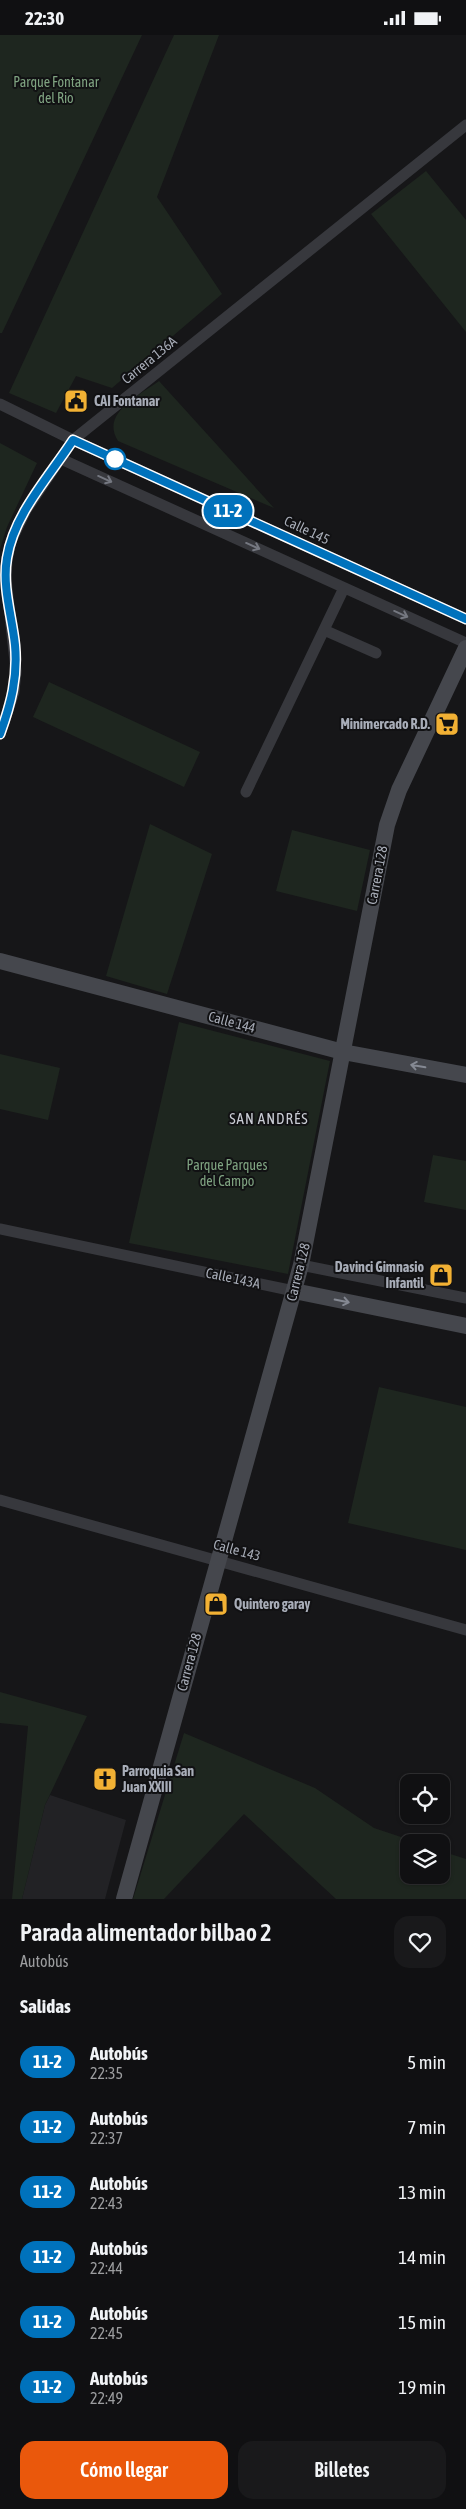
<!DOCTYPE html>
<html lang="es">
<head>
<meta charset="utf-8">
<style>
  body { margin:0; font-family:"Asap Condensed",sans-serif; background:#19191b; color:#f1f3f6; height:100vh; display:flex; flex-direction:column; font-size:19px; white-space:nowrap }
  * { box-sizing:border-box; margin:0 }
  p { font-size:16px; color:#9c9d9f }
  .icon { flex:none; width:28px; height:28px; fill:none; stroke:currentColor; stroke-width:2; stroke-linecap:round; stroke-linejoin:round }
  .map { position:relative; height:1864px; overflow:hidden }
  .details { display:flex; flex-direction:column; background:#101012; flex:1 }
  .details>* { flex:none }
  .badge { padding:0 10px; border-radius:16px; font-size:18px; line-height:32px }
  .tools { position:absolute; left:400px; top:1739px; display:grid; gap:10px }
  .tools a { display:grid; place-items:center; width:50px; height:50px; border-radius:10px; background:#101012; box-shadow:0 1px 4px #0004,0 0 0 1px #303032; font-size:25px }
  .map>.badge { position:absolute; translate:-50% -50%; box-shadow:0 0 0 2px #fff }
  h2 { padding:0 20px; font-size:19px; line-height:45px }
  .round { display:grid; place-items:center; flex:none; width:52px; height:52px; border-radius:15px; background:#19191b }
  .overview { display:flex; align-items:center; justify-content:space-between; height:85px; padding:0 20px }
  h1 { font-size:24px; font-weight:600; line-height:38px }
  .primary-button { display:flex; gap:10px; margin-top:auto; padding:10px 20px }
  .primary-button a { flex:1; height:58px; border-radius:15px; background:#ea580c; color:#fff; font-size:20px; font-weight:600; line-height:58px; text-align:center }
  .primary-button a+a { background:#19191b; color:#f1f3f6 }
  ul { padding:0; list-style:none }
  li { display:flex; align-items:center; gap:15px; height:65px; padding:0 20px }
  li div { flex:1 }
  li b { display:block; font-size:19px }
  li em { font-style:normal }
  li .badge { min-width:55px; font-weight:700; text-align:center }
  .status { display:flex; justify-content:space-between; align-items:center; height:35px; padding:0 25px; background:#101012; direction:ltr }
  .status svg { height:14px; fill:currentColor }
  .map>svg:first-child { display:block }
</style>
</head>
<body>
<div class="status"><b>22:30</b><svg viewBox="0 0 49 12"><path d="M0 12V9h3v3zM5 12V6h3v6zM10 12V3h3v9zM15 12V0h3v12zM26 1h20v11H26zM47 4h2v5h-2z"/></svg></div>
<div class="map">
<svg width="466" height="1864" viewBox="0 0 466 1864">
  <rect width="100%" height="100%" fill="#161618"/>
  <path fill="#222225" d="M50 1760 126 1785 105 1864H22L45 1770Z"/>
  <path fill="#1e261f" d="M0 0H142L2 298H0Z
    M174 0H219L157 162 222 259 112 353 76 341 56 378 9 358Z
    M426 136 466 185V297L371 179Z
    M159 346 274 473 118 406C100 378 140 360 159 346Z
    M0 408 37 428 7 492 0 514Z
    M49 647 200 717 184 752 33 682Z
    M150 789 212 819 167 959 106 941Z
    M292 795 370 815 357 876 276 856Z
    M179 987 330 1026 288 1239 129 1208Z
    M0 1019 60 1033 48 1085 0 1074Z
    M433 1120 466 1126V1175L424 1167Z
    M379 1352 466 1372V1515L348 1488Z
    M0 1657 87 1681 45 1770 22 1864H12L28 1691 0 1688Z
    M184 1698 315 1753 374 1793 416 1807 409 1808V1840H441V1816L466 1824V1864H336L244 1779 164 1864H133Z"/>
  <g fill="none" stroke-linecap="round" stroke-linejoin="round">
    <path stroke="#37383d" stroke-width="11" d="M0 369 73 405 466 584
      M61 424 466 608
      M324 595 376 618
      M0 699 14 657 16 636 6 544 7 525 11 506 26 475 73 405 466 90
      M246 757 344 553
      M0 1194 294 1256
      M301 1230 466 1263
      M0 1465 466 1595"/>
    <path stroke="#45474d" stroke-width="16" d="M0 926 343 1017 466 1040
      M294 1256 466 1291
      M124 1864 301 1230 387 790 399 755 466 613"/>
  </g>
  <defs><path id="oneway-shaft" d="M-6 0H5M1.5-3L5.5 0L1.5 3" fill="none" stroke-width="1.6" stroke-linecap="round" stroke-linejoin="round" transform="scale(1.25)"/></defs>
  <g stroke="#757881">
    <use href="#oneway-shaft" transform="translate(105 444) rotate(24)"/>
    <use href="#oneway-shaft" transform="translate(253 511) rotate(24)"/>
    <use href="#oneway-shaft" transform="translate(401 579) rotate(24)"/>
  </g>
  <g stroke="#858993">
    <use href="#oneway-shaft" transform="translate(418 1031) rotate(-170)"/>
    <use href="#oneway-shaft" transform="translate(342 1266) rotate(11)"/>
  </g>
  <g fill="none" stroke-linecap="round" stroke-linejoin="round">
    <g stroke="#fff" stroke-width="11">
      <path id="line" d="M0 699C11 669 18 642 15 610 12 581 2 552 7 523 14 479 49 442 73 405L466 584"/>
    </g>
    <use href="#line" stroke="#0072bc" stroke-width="8"/>
  </g>
  <defs>
    <g id="civic-square" transform="scale(1.25)"><rect x="-9" y="-9" width="18" height="18" rx="4" fill="#f2b134" stroke="#111113"/><path d="M-.6-6.5H3V-4.5H.6V-3L4-1V1h2V6H-6V1h2V-1L-.6-3ZM-1.2 2.5V6h2.4V2.5Z" fill="#111"/></g>
    <g id="supermarket-square" transform="scale(1.25)"><rect x="-9" y="-9" width="18" height="18" rx="4" fill="#f2b134" stroke="#111113"/><path d="M-6-5.5h2.5l.6 2H6L4.5 2H-2.5L-4.4-4H-6ZM-1.5 3.2a1.3 1.3 0 1 0 .1 0ZM3 3.2a1.3 1.3 0 1 0 .1 0Z" fill="#111"/></g>
    <g id="shop-square" transform="scale(1.25)"><rect x="-9" y="-9" width="18" height="18" rx="4" fill="#f2b134" stroke="#111113"/><path d="M-5-2.5h2.3a2.7 3.5 0 0 1 5.4 0H5L5.5 6h-11ZM-1.5-2.5h3a1.5 2.3 0 0 0-3 0Z" fill="#111"/></g>
    <g id="church-square" transform="scale(1.25)"><rect x="-9" y="-9" width="18" height="18" rx="4" fill="#f2b134" stroke="#111113"/><path d="M-1.2-6h2.4v3.5h3.3v2.4h-3.3V6h-2.4V-.1h-3.3v-2.4h3.3Z" fill="#111"/></g>
  </defs>
  <g fill-rule="evenodd">
    <use href="#civic-square" x="76" y="366"/>
    <use href="#supermarket-square" x="447" y="689"/>
    <use href="#shop-square" x="441" y="1240"/>
    <use href="#shop-square" x="216" y="1569"/>
    <use href="#church-square" x="105" y="1744"/>
  </g>
  <circle fill="#fff" stroke="#0072bc" stroke-width="2.5" cx="115" cy="424" r="10"/>
  <g text-anchor="middle" dominant-baseline="central" stroke-width="4" stroke-linejoin="round" paint-order="stroke">
    <g font-size="14" fill="#7fa381" stroke="#111113">
      <text x="56" y="47">Parque Fontanar<tspan x="56" dy="16">del Rio</tspan></text>
      <text x="227" y="1130">Parque Parques<tspan x="227" dy="16">del Campo</tspan></text>
    </g>
    <g font-size="14" fill="#a8adb8" stroke="#111113">
      <text transform="translate(149 325) rotate(-39)">Carrera 136A</text>
      <text transform="translate(307 495) rotate(25)">Calle 145</text>
      <text transform="translate(377 840) rotate(-79)">Carrera 128</text>
      <text transform="translate(232 987) rotate(15)">Calle 144</text>
      <text transform="translate(298 1237) rotate(-76)">Carrera 128</text>
      <text transform="translate(233 1243) rotate(12)">Calle 143A</text>
      <text transform="translate(237 1515) rotate(15)">Calle 143</text>
      <text transform="translate(189 1627) rotate(-75)">Carrera 128</text>
    </g>
    <g font-size="14" font-weight="bold" fill="#a8adb8" stroke="#111113" text-anchor="start">
      <text x="94" y="366">CAI Fontanar</text>
      <text x="430" y="689" text-anchor="end">Minimercado R.D.</text>
      <text x="424" y="1232" text-anchor="end">Davinci Gimnasio<tspan x="424" dy="16">Infantil</tspan></text>
      <text x="234" y="1569">Quintero garay</text>
      <text x="122" y="1736">Parroquia San<tspan x="122" dy="16">Juan XXIII</tspan></text>
    </g>
    <g font-size="15" letter-spacing="1" fill="#c9ccd4" stroke="#111113">
      <text x="269" y="1083">SAN ANDRÉS</text>
    </g>
  </g>
</svg>
<div class="tools">
<a><svg class="icon" aria-label="locate" viewBox="0 0 24 24"><circle cx="12" cy="12" r="6"/><path d="M12 2v4M12 18v4M2 12h4M18 12h4"/></svg></a>
<a><svg class="icon" aria-label="layers" viewBox="0 0 24 24"><path d="M12 4l9 5-9 5-9-5zM3 14l9 5 9-5"/></svg></a>
</div>
<b class="badge" style="left:228px;top:476px;background:#0072bc;color:#fff">11-2</b>
</div>
<section class="details">
<div class="overview"><div><h1>Parada alimentador bilbao 2</h1><p>Autobús</p></div><a class="round"><svg class="icon" aria-label="heart" viewBox="0 0 24 24"><path d="M12 20l-8-8c-3-5 5-10 8-4 3-6 11-1 8 4z"/></svg></a></div>
<h2>Salidas</h2>
<ul>
<li><span class="badge" style="background:#0072bc;color:#fff">11-2</span><div><b>Autobús</b><p>22:35</p></div><em>5 min</em></li>
<li><span class="badge" style="background:#0072bc;color:#fff">11-2</span><div><b>Autobús</b><p>22:37</p></div><em>7 min</em></li>
<li><span class="badge" style="background:#0072bc;color:#fff">11-2</span><div><b>Autobús</b><p>22:43</p></div><em>13 min</em></li>
<li><span class="badge" style="background:#0072bc;color:#fff">11-2</span><div><b>Autobús</b><p>22:44</p></div><em>14 min</em></li>
<li><span class="badge" style="background:#0072bc;color:#fff">11-2</span><div><b>Autobús</b><p>22:45</p></div><em>15 min</em></li>
<li><span class="badge" style="background:#0072bc;color:#fff">11-2</span><div><b>Autobús</b><p>22:49</p></div><em>19 min</em></li>
</ul>
<div class="primary-button"><a>Cómo llegar</a><a>Billetes</a></div>
</section>
</body>
</html>
